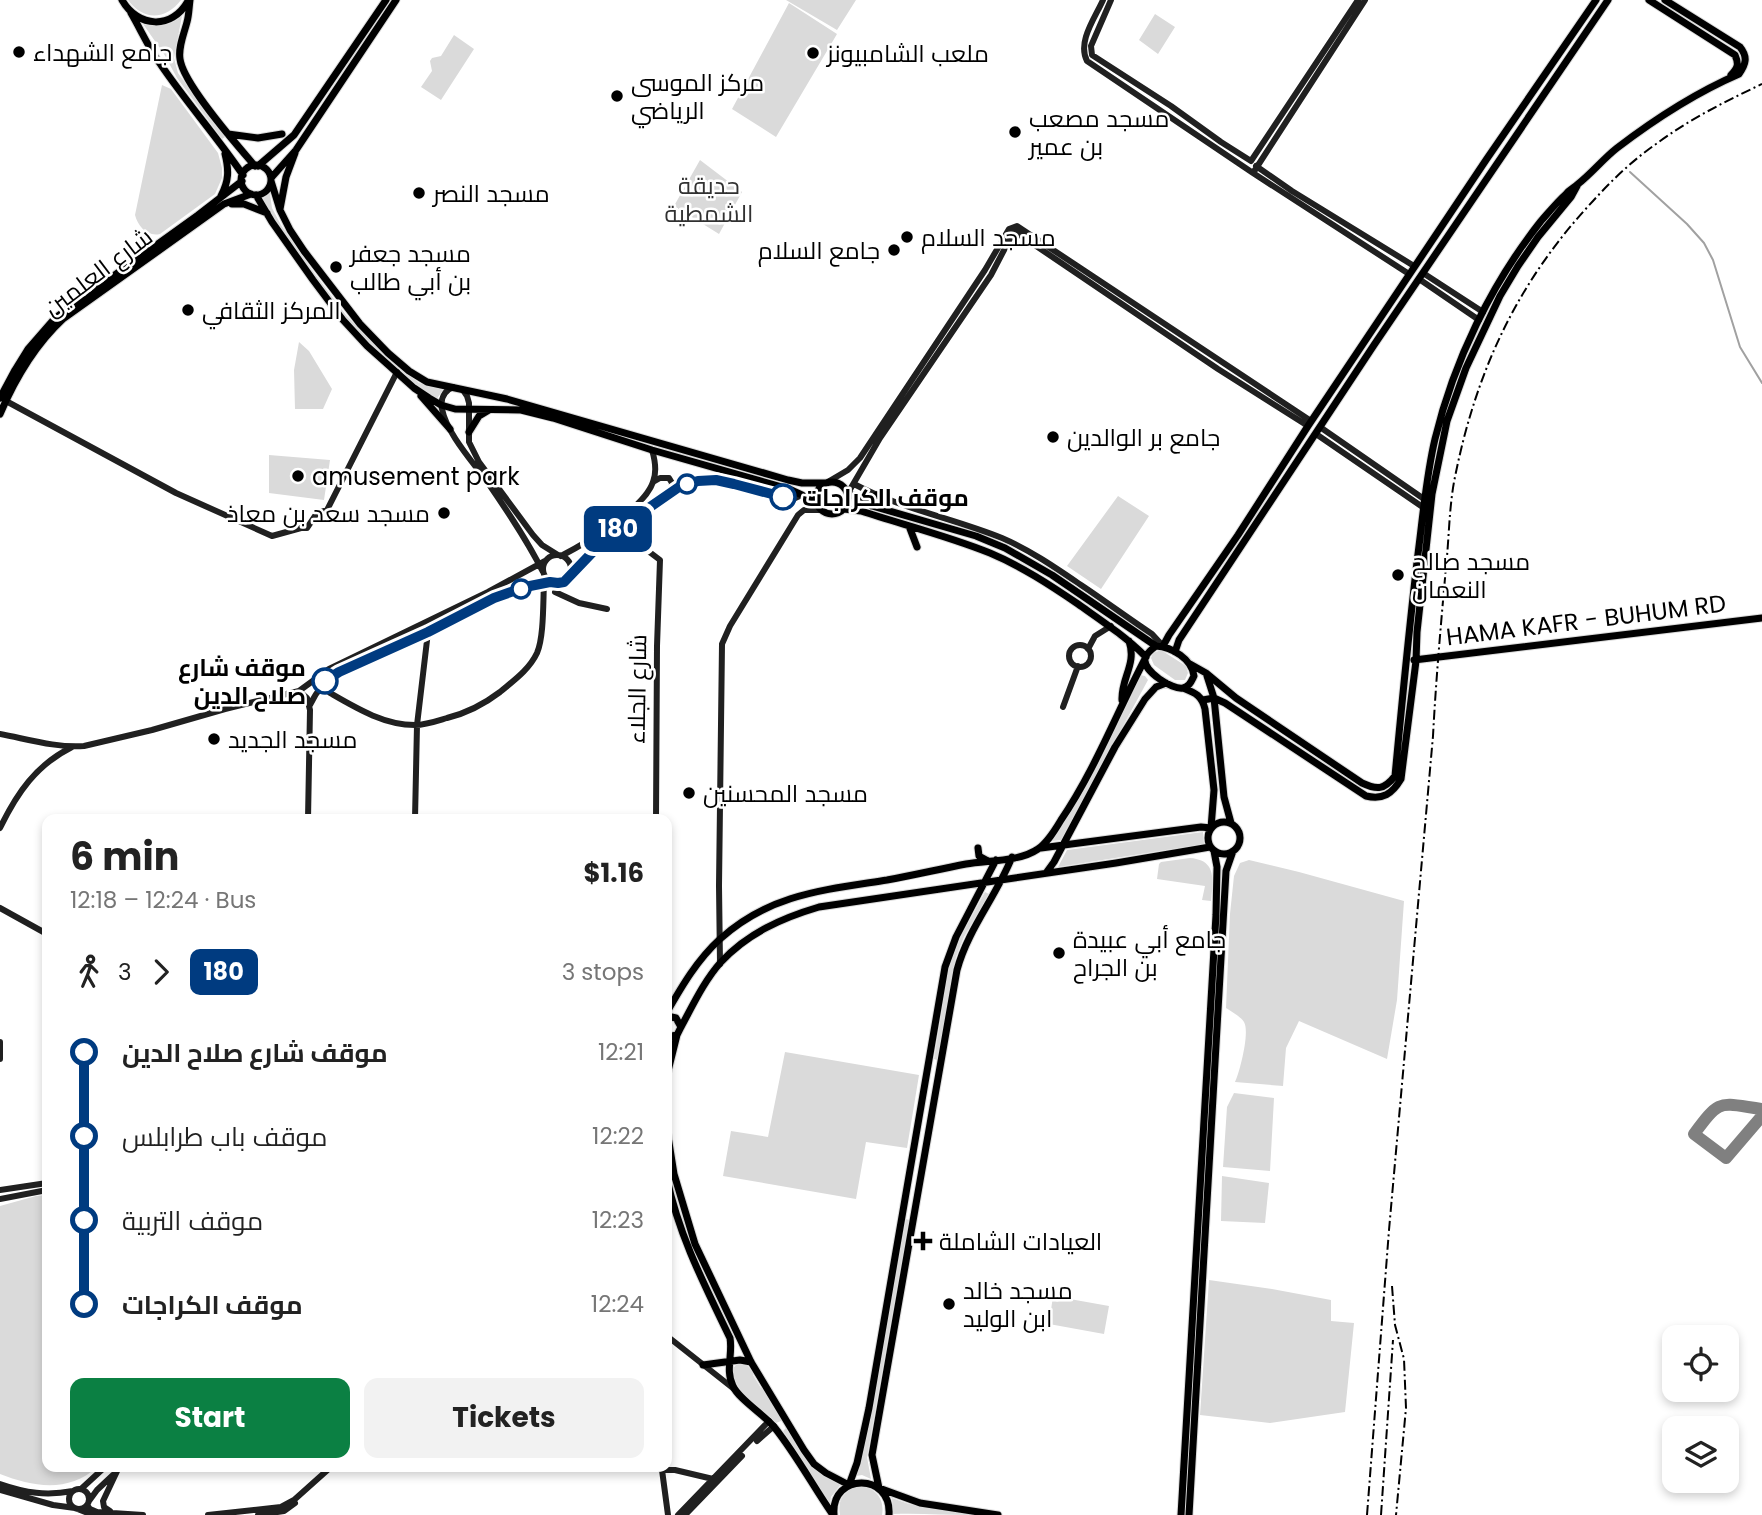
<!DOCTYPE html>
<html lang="en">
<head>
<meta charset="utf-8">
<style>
  body { margin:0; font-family:Poppins,Cairo,sans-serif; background:#f2f2f2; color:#222; height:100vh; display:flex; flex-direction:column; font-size:26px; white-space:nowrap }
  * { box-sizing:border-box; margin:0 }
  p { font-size:23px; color:#767676 }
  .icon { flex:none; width:38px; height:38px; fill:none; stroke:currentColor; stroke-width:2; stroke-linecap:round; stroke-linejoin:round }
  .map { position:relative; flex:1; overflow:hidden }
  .panel { position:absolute; left:42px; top:814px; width:630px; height:658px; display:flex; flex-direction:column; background:#fff; border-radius:14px; box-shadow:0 4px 10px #0003 }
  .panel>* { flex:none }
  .badge { padding:0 14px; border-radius:10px; font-size:24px; line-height:46px }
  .tools { position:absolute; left:1662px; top:1325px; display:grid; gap:14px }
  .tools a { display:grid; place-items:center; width:77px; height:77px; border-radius:14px; background:#fff; box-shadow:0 4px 10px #0003; font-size:35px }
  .map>.badge { position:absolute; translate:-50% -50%; box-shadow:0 0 0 4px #fff }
  .legs { display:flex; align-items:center; gap:10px; height:77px; padding:0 28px; font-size:23px }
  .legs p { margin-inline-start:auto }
  .head { display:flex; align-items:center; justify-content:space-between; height:119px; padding:0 28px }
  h1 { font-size:38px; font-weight:700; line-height:52px }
  .action { display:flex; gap:14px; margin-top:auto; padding:14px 28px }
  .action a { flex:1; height:80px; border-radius:14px; background:#0b8043; color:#fff; font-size:28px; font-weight:700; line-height:80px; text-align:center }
  .action a+a { background:#f2f2f2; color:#222 }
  ul { padding:0 28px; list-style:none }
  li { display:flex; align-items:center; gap:24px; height:84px; font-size:26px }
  li i { display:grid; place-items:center; width:10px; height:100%; margin:0 9px; background:currentColor }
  li i::after { content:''; width:18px; height:18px; margin:-9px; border:5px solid; border-radius:50%; background:#fff }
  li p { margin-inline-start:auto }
  li:first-child i { background:linear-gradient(#0000 50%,currentColor 0) }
  li:last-child i { background:linear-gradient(currentColor 50%,#0000 0) }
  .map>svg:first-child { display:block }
</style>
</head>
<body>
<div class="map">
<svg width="1762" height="1515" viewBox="0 0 1762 1515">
  <rect width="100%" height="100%" fill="#fff"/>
  <path fill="#dadada" d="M128 0H181C166 20 143 21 128 0Z
    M786 0H856L837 30Z
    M789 3 837 34 776 137 732 109Z
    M1155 14 1175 27 1158 54 1139 40Z
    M182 16 174 58 178 73 225 137 222 139 177 78 164 54 143 24C159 28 169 26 182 16Z
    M454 35 474 49 441 100 421 87 432 71 430 61 432 58 441 56Z
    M162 85 171 89 218 153 222 168V178L215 194 160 234C147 237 138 226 135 215Z
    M700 160 742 192 719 234 674 206Z
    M269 194H270L272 208 281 225 315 274 346 315 381 351 419 383 444 389 436 400C405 376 374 351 349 321 317 283 289 240 261 200Z
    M299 342 309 351 332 389 323 409H295L294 370Z
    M269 455 330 460 324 500 269 493Z
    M1118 496 1149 516 1101 589 1067 566Z
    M1161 650 1186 666 1188 673 1185 680H1175L1154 665 1151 658 1153 653Z
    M1140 675 1145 676 1148 680 1061 840 1051 841 1073 808 1084 788Z
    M1203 832 1204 844 1058 867 1067 850Z
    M1190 858C1217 860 1213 880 1211 901L1202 900 1205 886 1157 879 1159 864 1161 862Z
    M1249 860 1299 872 1404 901 1397 1000 1387 1059 1299 1021 1286 1048 1283 1086 1235 1082C1240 1071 1250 1032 1244 1022 1240 1016 1232 1012 1226 1008L1230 914 1234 876 1240 863Z
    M985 892 989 894 964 937 956 957 937 1060 934 1059 949 965 956 945Z
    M785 1052 919 1075 907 1148 866 1142 856 1199 723 1176 731 1131 768 1137Z
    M1234 1093 1274 1098 1270 1171 1223 1167 1227 1107Z
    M1222 1176 1269 1183 1265 1223 1221 1221Z
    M47 1195V1466L97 1467C69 1493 33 1487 0 1474V1206L36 1196Z
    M906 1219 909 1220 867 1457 871 1479 862 1475 856 1476 863 1454Z
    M1209 1280 1272 1289 1331 1300V1321L1354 1323 1345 1412 1270 1423 1200 1415Z
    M1053 1296 1109 1306 1104 1334 1049 1324Z
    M738 1363H745L754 1373 753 1375 761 1388 764 1387 781 1416V1421L776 1423C760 1409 732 1391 733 1368Z
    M786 1428 805 1457 821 1474 841 1484 831 1497 830 1504 783 1431Z
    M858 1486C875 1487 885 1498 882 1515H840C837 1500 844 1491 858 1486Z
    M892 1498 909 1504 970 1515C944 1515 919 1513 893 1514Z"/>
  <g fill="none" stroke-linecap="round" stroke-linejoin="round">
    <path stroke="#a1a1a1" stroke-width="2" d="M1630 172 1687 224 1704 243 1713 260 1740 347 1762 383"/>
    <path stroke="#808080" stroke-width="12" d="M1762 1109C1718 1103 1721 1098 1694 1134L1726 1158 1762 1116"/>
    <g stroke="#dbdbdb" stroke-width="9">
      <path id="primary" d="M122 0C138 28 172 30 188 1
        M190 0C189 7 189 15 187 22 184 34 178 47 180 59 183 84 237 145 255 166
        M1649 0 1735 55C1739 64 1738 68 1731 75
        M131 13C141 30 149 49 161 65 187 103 217 137 243 175
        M228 134 258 138 282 134
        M241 180a15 15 0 1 1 30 0a15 15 0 1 1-30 0Z
        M258 166 294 135 386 0
        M271 178 296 150 396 0
        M271 181 280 210 290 230 304 251 360 324 388 353 409 371 427 382 507 399 788 480 802 483H826
        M256 195 272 222 313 280 343 320 367 346 414 388 429 398 441 405 455 409 521 410 553 418 652 450 789 489 802 495 817 504
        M221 196C229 181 229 170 225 154
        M232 204H244L267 213
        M280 209 286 177 295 153
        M421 396 450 429
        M0 398 15 370 28 349 55 318 198 215 242 181
        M0 414C15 379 34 346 63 319L224 204 251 194
        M469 432 479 416 489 410
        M816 498a16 16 0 1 1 32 0a16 16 0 1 1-32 0Z
        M848 493 872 506 976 536 1005 548 1052 575 1156 646
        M872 506V498L877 495
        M844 509 861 511C904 525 948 536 990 553 1021 566 1050 585 1078 604 1102 621 1125 636 1146 657
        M909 526 917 547
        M1156 646C1172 647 1192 659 1194 676 1191 682 1189 687 1183 688 1172 690 1143 671 1145 659 1146 653 1152 649 1156 646Z
        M1163 646 1169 635 1238 535 1308 426 1486 160 1596 0
        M1175 652 1179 640 1374 345 1608 0
        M1414 660 1762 618
        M1190 664 1206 673 1236 698 1362 783C1377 790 1384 790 1395 776 1402 702 1409 628 1418 554 1423 516 1426 477 1435 439 1454 361 1491 284 1541 221 1549 212 1557 202 1566 194 1569 190 1574 188 1578 184 1592 173 1603 159 1617 148 1655 119 1695 93 1739 74 1746 64 1748 57 1740 47L1665 0
        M1207 676 1214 698 1224 797 1231 823
        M1122 700C1121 678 1137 664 1129 641
        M1203 700 1214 698 1225 703 1366 796C1383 800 1392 794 1401 779L1416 661 1417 632 1432 494 1447 421 1466 368 1500 296 1518 266 1538 237 1571 197 1577 186
        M1208 838a16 16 0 1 1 32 0a16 16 0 1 1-32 0Z
        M978 848 979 856 988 861
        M1041 848 1201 827 1211 828 1214 790 1205 709C1202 696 1196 693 1183 688
        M1046 873 1054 862 1115 747 1145 699 1156 687 1166 683
        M667 1012C682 986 697 960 720 939 770 894 823 890 887 880 914 875 940 869 966 864 988 860 1019 862 1038 849 1048 842 1055 830 1061 820 1095 770 1117 712 1145 659
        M667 1016 676 1018 681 1027 677 1035 667 1037
        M681 1027C693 1005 704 981 721 962 748 933 782 918 819 907L1116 863 1210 847
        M667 1075 677 1035
        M667 1130 674 1174 695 1244 751 1362 804 1450 814 1464 826 1473 849 1485 857 1463 869 1408 945 967 956 937 996 860
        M667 1179C679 1236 705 1286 730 1338 733 1354 725 1370 733 1386 739 1400 765 1415 775 1428 797 1456 813 1486 833 1515
        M703 1365 740 1360 751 1362
        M834 1514C831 1473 892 1472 889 1515
        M998 1515 920 1503 879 1488 872 1455 957 970C968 929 996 897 1012 857
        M1181 1515 1216 915 1217 867 1214 851
        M1189 1515 1226 871 1233 851"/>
    </g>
    <path stroke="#202020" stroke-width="6" d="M1103 0C1095 18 1077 42 1087 61L1253 173 1365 0
      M1111 0 1091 46 1092 55 1171 106 1221 142 1251 161 1358 0
      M1256 166 1292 191 1414 266
      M1253 173 1409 274
      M1423 273 1483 312
      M1419 279 1479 320
      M453 387C444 391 440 399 442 409 447 434 473 462 488 483 508 512 527 540 543 572
      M463 390 467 396 469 403V442L479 462 533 535 542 545 558 555
      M6 401 176 493 272 536 301 528H307L317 513 327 510 397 372
      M1320 427 1424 499
      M1316 434 1424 508
      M653 482 660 478H669L672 483 671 492
      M826 483 848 470 860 458 985 270 1009 229 1017 226 1311 421
      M854 484C901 509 953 518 1002 538 1030 550 1056 568 1081 585 1105 601 1128 618 1152 634L1163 646
      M848 493 880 438 991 275 1014 231 1218 369 1308 426
      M631 519V531L634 541
      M601 544C625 533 641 545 660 560L657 646 656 819
      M543 569a14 14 0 1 1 28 0a14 14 0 1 1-28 0Z
      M561 556C586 543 644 509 653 482 657 472 655 460 652 450
      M568 577 609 536 671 492 689 483 708 480 725 482 787 499H793L802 495
      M555 592 579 603 607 609
      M1069 656a11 11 0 1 1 22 0a11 11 0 1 1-22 0Z
      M1088 649 1095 636 1111 626
      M324 672 325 688 330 693C356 708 384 725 415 725 426 725 437 721 447 718 467 713 483 705 500 692 513 681 529 670 537 653 544 637 543 602 544 583
      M299 691 307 698 310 710 308 819
      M310 705C317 690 325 680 339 672L428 632 494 599 525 587 550 582
      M1063 707 1078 666
      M0 734C27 739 56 748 84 746L152 730 225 709 299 691 329 669 488 592 545 561
      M415 819 417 725 428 632
      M0 828C17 793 36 765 72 747
      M0 908 47 934
      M720 964 719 886 722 644 730 626 798 515 804 510H822
      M0 1042V1059
      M0 1190 47 1183
      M0 1199 47 1190
      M667 1336 734 1389
      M757 1441 774 1426
      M651 1466 662 1470H675L713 1479
      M662 1470 668 1515
      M0 1484C26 1493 46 1496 73 1491
      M81 1489 106 1466
      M69 1499a10 10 0 1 1 20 0a10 10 0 1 1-20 0Z
      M0 1490 53 1505 75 1508 93 1515
      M89 1501 97 1490 113 1475
      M87 1505 90 1509 97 1512 143 1515
      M110 1511 104 1507 103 1501 119 1467
      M208 1515 281 1507 294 1500 332 1466
      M258 1515 284 1511 295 1503
      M678 1515 769 1421
      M685 1515 742 1456"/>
    <use href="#primary" stroke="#000" stroke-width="7"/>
    <path stroke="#000" stroke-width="2" stroke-dasharray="10 3.5 2 3.5" stroke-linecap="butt" d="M1392 1286 1395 1325 1404 1359 1406 1408 1396 1515
      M1367 1515 1389 1230 1433 736C1436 679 1441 623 1446 567 1449 539 1449 510 1454 482 1475 373 1517 282 1593 201 1612 180 1633 160 1656 144 1690 119 1724 102 1762 84
      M1381 1515 1393 1340"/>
  </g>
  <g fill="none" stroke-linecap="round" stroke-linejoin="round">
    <g stroke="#fff" stroke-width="16">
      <path id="line-1" d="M325 681 339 672 428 632 494 598 525 587 550 582 558 583 564 582 608 536 679 487 698 481 716 480 734 484 783 497"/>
    </g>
    <use href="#line-1" stroke="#003b80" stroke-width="10"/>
  </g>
  <g fill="#000" stroke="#fff" stroke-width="2.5">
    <circle cx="19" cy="52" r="7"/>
    <circle cx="813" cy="53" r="7"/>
    <circle cx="617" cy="96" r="7"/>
    <circle cx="1015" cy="132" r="7"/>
    <circle cx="419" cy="193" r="7"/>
    <circle cx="907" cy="237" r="7"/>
    <circle cx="894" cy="250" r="7"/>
    <circle cx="336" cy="267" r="7"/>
    <circle cx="188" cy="310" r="7"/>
    <circle cx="1053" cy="437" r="7"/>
    <circle cx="298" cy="476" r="7"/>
    <circle cx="444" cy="513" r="7"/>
    <circle cx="1398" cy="575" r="7"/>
    <circle cx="214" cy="739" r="7"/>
    <circle cx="689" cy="793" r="7"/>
    <circle cx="1059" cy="953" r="7"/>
    <path d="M919.5 1230.5h7v7h7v7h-7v7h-7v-7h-7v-7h7z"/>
    <circle cx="949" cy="1304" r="7"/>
  </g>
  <g fill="#fff" stroke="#003b80" stroke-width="3.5">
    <circle cx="687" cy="484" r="9"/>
    <circle cx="783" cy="497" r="12"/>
    <circle cx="521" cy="589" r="9"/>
    <circle cx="325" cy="681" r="12"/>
  </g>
  <g text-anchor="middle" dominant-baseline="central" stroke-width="5" stroke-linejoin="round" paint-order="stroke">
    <g font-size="24" fill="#000" stroke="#fff" text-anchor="start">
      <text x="33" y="52">جامع الشهداء</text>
      <text x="827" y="53">ملعب الشامبيونز</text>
      <text x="631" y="82">مركز الموسى<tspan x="631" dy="28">الرياضي</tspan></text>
      <text x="1029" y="118">مسجد مصعب<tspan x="1029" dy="28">بن عمير</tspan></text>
      <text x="433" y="193">مسجد النصر</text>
      <text x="921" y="237">مسجد السلام</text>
      <text x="880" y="250" text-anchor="end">جامع السلام</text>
      <text x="350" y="253">مسجد جعفر<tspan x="350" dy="28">بن أبي طالب</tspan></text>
      <text x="202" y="310">المركز الثقافي</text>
      <text x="1067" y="437">جامع بر الوالدين</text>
      <text x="312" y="476">amusement park</text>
      <text x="430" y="513" text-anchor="end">مسجد سعد بن معاذ</text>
      <text x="1412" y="561">مسجد صالح<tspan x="1412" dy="28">النعمان</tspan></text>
      <text x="228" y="739">مسجد الجديد</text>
      <text x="703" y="793">مسجد المحسنين</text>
      <text x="1073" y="939">جامع أبي عبيدة<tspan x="1073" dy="28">بن الجراح</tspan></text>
      <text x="939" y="1241">العيادات الشاملة</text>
      <text x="963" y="1290">مسجد خالد<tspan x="963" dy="28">ابن الوليد</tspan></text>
    </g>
    <g font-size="24" fill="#313131" stroke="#fff">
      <text x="709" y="185">حديقة<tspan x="709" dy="28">الشمطية</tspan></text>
    </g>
    <g font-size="24" fill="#000" stroke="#fff">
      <text transform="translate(98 272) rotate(-37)">شارع العلمين</text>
      <text transform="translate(1586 620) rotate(-7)">HAMA KAFR - BUHUM RD</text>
      <text transform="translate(637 689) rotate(-89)">شارع الجلاء</text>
    </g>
    <g font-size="24" font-weight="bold" fill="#000" stroke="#fff" text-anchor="start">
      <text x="802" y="497">موقف الكراجات</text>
      <text x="306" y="667" text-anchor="end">موقف شارع<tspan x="306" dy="28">صلاح الدين</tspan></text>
    </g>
  </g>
</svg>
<div class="tools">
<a><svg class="icon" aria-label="locate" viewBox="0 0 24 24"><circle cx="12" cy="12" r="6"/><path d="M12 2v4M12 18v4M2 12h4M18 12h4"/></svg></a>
<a><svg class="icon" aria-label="layers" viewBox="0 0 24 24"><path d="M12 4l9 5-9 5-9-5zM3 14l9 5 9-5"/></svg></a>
</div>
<b class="badge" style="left:618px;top:529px;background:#003b80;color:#fff">180</b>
<section class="panel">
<div class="head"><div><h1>6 min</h1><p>12:18 – 12:24 · Bus</p></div><b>$1.16</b></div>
<div class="legs"><svg class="icon" aria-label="walk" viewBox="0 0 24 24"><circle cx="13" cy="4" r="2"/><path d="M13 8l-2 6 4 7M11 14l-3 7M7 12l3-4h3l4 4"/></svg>3<svg class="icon" aria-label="forward" viewBox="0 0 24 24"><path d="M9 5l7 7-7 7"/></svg><b class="badge" style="background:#003b80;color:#fff">180</b><p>3 stops</p></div>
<ul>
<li><i style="color:#003b80"></i><b>موقف شارع صلاح الدين</b><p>12:21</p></li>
<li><i style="color:#003b80"></i><span>موقف باب طرابلس</span><p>12:22</p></li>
<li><i style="color:#003b80"></i><span>موقف التربية</span><p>12:23</p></li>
<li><i style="color:#003b80"></i><b>موقف الكراجات</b><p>12:24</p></li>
</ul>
<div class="action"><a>Start</a><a>Tickets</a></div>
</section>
</div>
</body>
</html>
